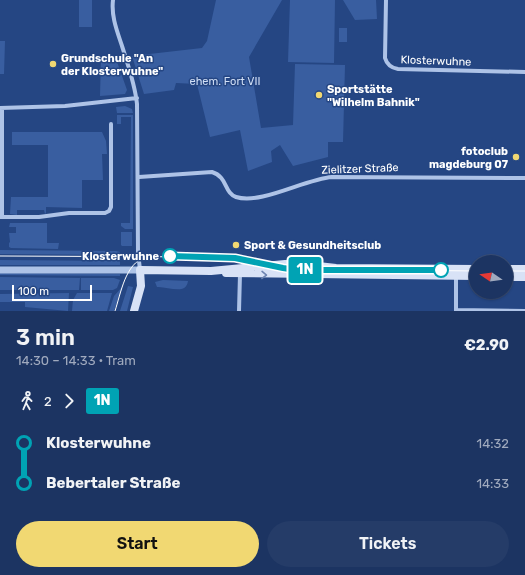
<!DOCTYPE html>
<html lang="en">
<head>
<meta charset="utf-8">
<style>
  body { margin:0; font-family:Rubik,sans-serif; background:#253c68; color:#f1f3f6; height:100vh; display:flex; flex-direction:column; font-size:15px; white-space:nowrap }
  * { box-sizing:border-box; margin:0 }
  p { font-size:13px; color:#a0aabe }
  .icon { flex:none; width:22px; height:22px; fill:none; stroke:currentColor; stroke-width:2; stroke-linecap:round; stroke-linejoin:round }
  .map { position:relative; height:311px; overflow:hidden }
  .drawer { display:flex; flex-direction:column; background:#1c3462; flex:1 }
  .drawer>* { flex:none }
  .badge { padding:0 8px; border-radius:3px; font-size:14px; line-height:26px }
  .needle { width:26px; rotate:283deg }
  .buttons { position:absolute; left:469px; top:255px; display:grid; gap:8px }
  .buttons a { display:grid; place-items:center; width:44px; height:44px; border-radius:50%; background:#1c3462; box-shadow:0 1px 3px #0004,0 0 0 1px #3a4f77; font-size:20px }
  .scale { position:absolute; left:12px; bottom:10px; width:80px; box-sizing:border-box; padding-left:4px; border:2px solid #fff; border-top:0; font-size:11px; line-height:14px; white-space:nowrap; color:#fff; -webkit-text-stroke:3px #254683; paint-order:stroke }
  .map>.badge { position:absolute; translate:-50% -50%; box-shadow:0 0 0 2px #fff }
  .legs { display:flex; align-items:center; gap:6px; height:44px; padding:0 16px; font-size:13px }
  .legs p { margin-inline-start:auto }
  .head { display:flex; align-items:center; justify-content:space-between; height:68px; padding:0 16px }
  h1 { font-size:22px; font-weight:600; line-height:30px }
  .action { display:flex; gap:8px; margin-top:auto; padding:8px 16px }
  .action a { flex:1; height:46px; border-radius:24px; background:#f1d872; color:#111; font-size:16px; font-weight:600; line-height:46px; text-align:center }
  .action a+a { background:#253c68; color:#f1f3f6 }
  ul { padding:0 16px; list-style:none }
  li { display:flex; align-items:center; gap:14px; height:40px; font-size:15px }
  li i { display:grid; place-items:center; width:6px; height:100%; margin:0 5px; background:currentColor }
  li i::after { content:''; width:10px; height:10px; margin:-5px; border:3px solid; border-radius:50%; background:#1c3462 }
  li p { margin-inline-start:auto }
  li:first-child i { background:linear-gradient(#0000 50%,currentColor 0) }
  li:last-child i { background:linear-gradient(currentColor 50%,#0000 0) }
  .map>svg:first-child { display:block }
</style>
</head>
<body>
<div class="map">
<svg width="525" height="311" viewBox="0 0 525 311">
  <rect width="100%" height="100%" fill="#254683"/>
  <path fill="#395ea0" d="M79 0H92V27H79Z
    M216 0H282L249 57 261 128 293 125 295 64 345 65 343 142H328V157L293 166 280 145 271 151 272 162 248 171 240 130 210 137 197 84 176 83 174 90 144 94 132 56 202 48 207 41Z
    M290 0H335L334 63 288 62Z
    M343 0H376L377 19 355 20Z
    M339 28H347V42H339Z
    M0 41H5L4 74H0Z
    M115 56 127 90 125 94 100 96 101 57Z
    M125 106 132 109 133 113H117L116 107Z
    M117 115H133V229H125L121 226V223H130L131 117H121V124H117Z
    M12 132H102L106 141 107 154H102L103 180H82V208L46 207V213L45 214 44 210H17V215L10 214 11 197H48V145H12Z
    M10 223H47V243H59L58 249 11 248 9 247V243L10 242 9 233H16V227H9Z
    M121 232H132V246H122L121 245Z
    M0 250 116 251 120 252 119 255 0 254Z
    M0 260 120 261V265H0Z
    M0 273 120 274V276L0 275Z
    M0 277 80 278 79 290H0Z
    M81 278H114L120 280 117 288 113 290H81Z
    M163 280 188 281C186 296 167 286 157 287L155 282Z
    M123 286 114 311H109L114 296Z
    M128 286 133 287 127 311H120Z
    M69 293 68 311 25 307V302H0V294Z
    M77 293H112L107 311H72L73 300Z"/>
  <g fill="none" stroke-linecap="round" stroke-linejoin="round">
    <path stroke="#aec3e7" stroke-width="4" d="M113 0C111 16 117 31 122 46 128 65 135 84 137 104L138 252 140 270
      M386 0 385 58C387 65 392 68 398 69L525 72
      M0 108 65 106 137 98
      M139 177 212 172C228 177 224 193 236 197 261 205 305 179 332 177L525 178
      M0 217H39L69 213H105L109 211 111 207V124
      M2 217V108
      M456 276V311
      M456 310 525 311
      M239 311 240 274"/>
    <path stroke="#aec3e7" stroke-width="7" d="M0 270H140"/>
    <path stroke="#d8e2f6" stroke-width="8" d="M506 269H525
      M226 273 476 276
      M506 277H525
      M134 311 141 286 140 270 211 271 285 264 309 265 336 268 476 269"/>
    <path stroke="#fff" stroke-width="1" d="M0 256 219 257C245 259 270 267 296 269L476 271
      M506 271H525
      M115 311C121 293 125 264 145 257"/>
  </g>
  <defs><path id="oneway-chevron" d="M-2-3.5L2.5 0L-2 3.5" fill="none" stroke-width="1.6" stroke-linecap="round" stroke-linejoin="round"/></defs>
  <use stroke="#6d84b1" href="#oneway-chevron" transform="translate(264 275) rotate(1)"/>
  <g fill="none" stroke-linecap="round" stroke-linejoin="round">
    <g stroke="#fff" stroke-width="9">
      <path id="line-1" d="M170 256 235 258 283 268 296 270H441"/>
    </g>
    <use href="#line-1" stroke="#00a3b4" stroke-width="6"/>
  </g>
  <g fill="#f1d872" stroke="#254683" stroke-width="1.5">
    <circle cx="53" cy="64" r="4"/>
    <circle cx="319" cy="95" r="4"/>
    <circle cx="516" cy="157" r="4"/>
    <circle cx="236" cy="245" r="4"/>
  </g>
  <g fill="#fff" stroke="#00a3b4" stroke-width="2">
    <circle cx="170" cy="256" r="7"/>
    <circle cx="441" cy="270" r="7"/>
  </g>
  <g text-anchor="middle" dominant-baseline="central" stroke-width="3" stroke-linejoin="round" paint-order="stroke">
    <g font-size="11" font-weight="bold" fill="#fff" stroke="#254683" text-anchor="start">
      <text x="61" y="58">Grundschule "An<tspan x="61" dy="13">der Klosterwuhne"</tspan></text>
      <text x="327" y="89">Sportstätte<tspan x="327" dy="13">"Wilhelm Bahnik"</tspan></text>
      <text x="508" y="151" text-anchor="end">fotoclub<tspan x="508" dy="13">magdeburg 07</tspan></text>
      <text x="244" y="245">Sport &amp; Gesundheitsclub</text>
    </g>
    <g font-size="11" fill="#fff" stroke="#254683">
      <text transform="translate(436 61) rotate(2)">Klosterwuhne</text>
      <text transform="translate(360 169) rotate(-2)">Zielitzer Straße</text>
    </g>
    <g font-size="11" fill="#d1dff6" stroke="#254683">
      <text x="225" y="81">ehem. Fort VII</text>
    </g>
    <g font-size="11" font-weight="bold" fill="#fff" stroke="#254683" text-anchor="end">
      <text x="159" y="256">Klosterwuhne</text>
    </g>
  </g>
</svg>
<div class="buttons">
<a><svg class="needle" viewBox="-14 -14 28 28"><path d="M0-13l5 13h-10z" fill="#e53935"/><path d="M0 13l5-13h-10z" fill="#a0aabe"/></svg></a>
</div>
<div class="scale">100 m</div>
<b class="badge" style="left:305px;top:270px;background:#00a3b4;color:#fff">1N</b>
</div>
<section class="drawer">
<div class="head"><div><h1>3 min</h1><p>14:30 – 14:33 · Tram</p></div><b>€2.90</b></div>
<div class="legs"><svg class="icon" aria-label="walk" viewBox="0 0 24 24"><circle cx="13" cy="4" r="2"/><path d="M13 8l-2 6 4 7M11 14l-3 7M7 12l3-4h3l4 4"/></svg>2<svg class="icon" aria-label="forward" viewBox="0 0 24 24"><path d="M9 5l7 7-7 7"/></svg><b class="badge" style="background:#00a3b4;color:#fff">1N</b></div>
<ul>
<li><i style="color:#00a3b4"></i><b>Klosterwuhne</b><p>14:32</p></li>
<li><i style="color:#00a3b4"></i><b>Bebertaler Straße</b><p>14:33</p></li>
</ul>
<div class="action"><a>Start</a><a>Tickets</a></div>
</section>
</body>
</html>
